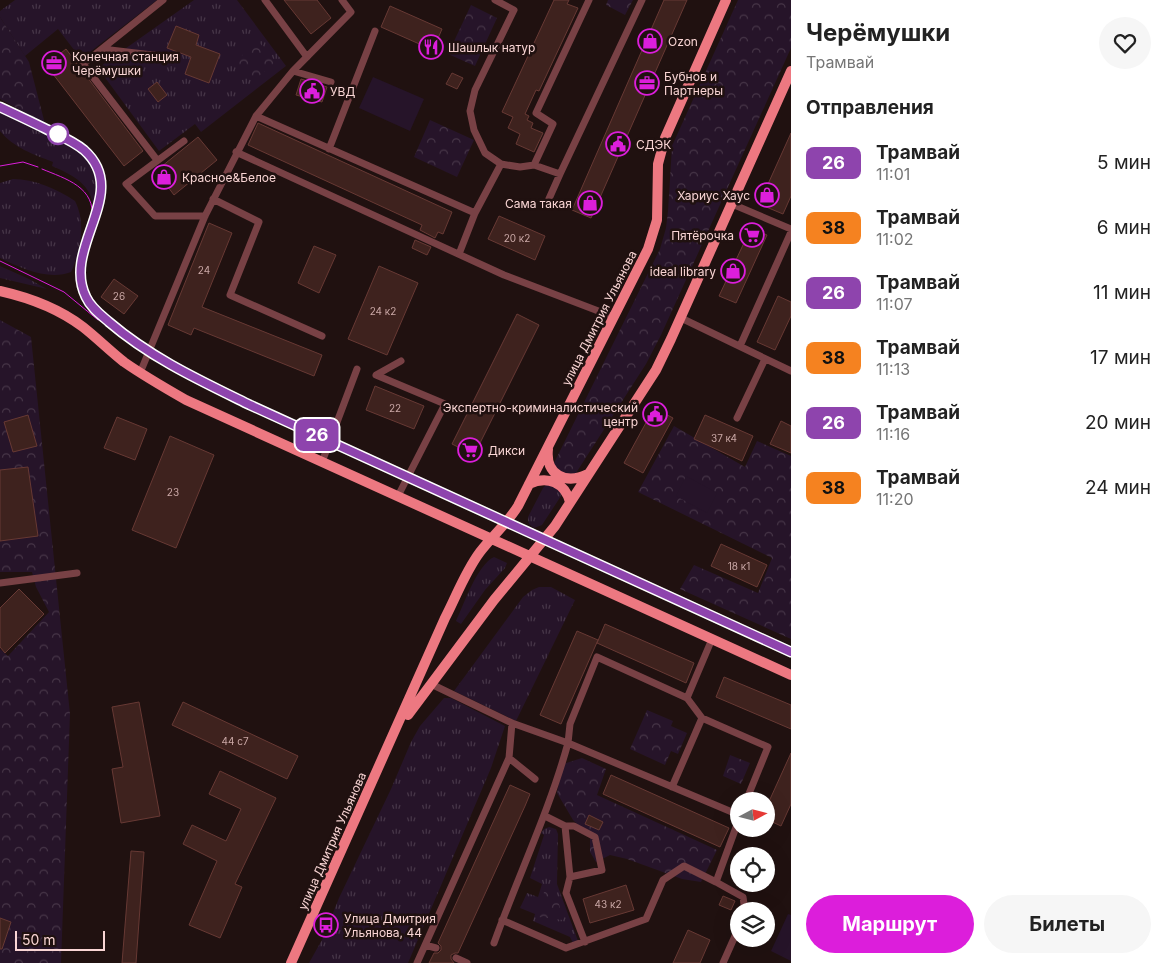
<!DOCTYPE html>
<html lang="ru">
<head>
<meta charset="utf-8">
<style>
  body { margin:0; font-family:Inter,sans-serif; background:#f6f6f6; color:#222; height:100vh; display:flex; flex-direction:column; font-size:19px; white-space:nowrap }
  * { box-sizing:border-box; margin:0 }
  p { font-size:16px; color:#767676 }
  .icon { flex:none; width:28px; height:28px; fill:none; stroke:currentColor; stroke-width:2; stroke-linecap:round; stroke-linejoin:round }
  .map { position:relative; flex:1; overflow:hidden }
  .sheet { display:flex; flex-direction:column; background:#fff; width:375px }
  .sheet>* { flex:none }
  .badge { padding:0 10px; border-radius:8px; font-size:18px; line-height:32px }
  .needle { width:32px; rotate:83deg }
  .fabs { position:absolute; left:730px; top:792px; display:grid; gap:10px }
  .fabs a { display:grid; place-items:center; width:45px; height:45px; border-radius:50%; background:#fff; box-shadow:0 5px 20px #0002; font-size:25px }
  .scale { position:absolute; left:15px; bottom:12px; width:90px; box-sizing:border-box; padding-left:5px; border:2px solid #f9d5d4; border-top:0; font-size:14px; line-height:18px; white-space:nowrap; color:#f9d5d4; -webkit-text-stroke:4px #201110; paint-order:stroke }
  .map>.badge { position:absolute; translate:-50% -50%; box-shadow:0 0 0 2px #fff }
  h2 { padding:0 15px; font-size:19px; line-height:45px }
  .round { display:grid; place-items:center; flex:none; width:52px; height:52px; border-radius:26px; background:#f6f6f6 }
  .head { display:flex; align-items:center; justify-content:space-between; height:85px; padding:0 15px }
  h1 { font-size:24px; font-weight:700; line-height:38px }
  .button { display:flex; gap:10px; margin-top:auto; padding:10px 15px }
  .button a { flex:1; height:58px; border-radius:30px; background:#dc1edb; color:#fff; font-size:20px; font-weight:700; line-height:58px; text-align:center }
  .button a+a { background:#f6f6f6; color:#222 }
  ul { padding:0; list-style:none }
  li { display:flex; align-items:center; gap:15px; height:65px; padding:0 15px }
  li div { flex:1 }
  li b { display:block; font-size:19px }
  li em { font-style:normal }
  li .badge { min-width:55px; font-weight:700; text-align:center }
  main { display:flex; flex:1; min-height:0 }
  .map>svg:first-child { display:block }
</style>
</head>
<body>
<main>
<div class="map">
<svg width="791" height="963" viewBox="0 0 791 963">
  <defs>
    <pattern id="grass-tufts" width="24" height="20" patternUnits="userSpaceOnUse" patternTransform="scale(1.25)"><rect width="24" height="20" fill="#261429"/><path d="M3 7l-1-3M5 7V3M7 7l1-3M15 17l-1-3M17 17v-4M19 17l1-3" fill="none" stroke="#463547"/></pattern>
    <pattern id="forest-crowns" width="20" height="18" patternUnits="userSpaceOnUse" patternTransform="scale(1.25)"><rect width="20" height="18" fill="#261429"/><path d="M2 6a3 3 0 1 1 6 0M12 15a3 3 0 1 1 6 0" fill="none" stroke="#463547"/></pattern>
  </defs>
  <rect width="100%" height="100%" fill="#201110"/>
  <path fill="url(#grass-tufts)" d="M15 0H157L81 59 58 29 25 56 0 17V11Z
    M194 0H237L286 66 201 132 195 124 159 151 98 68Z
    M0 110C36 125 116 152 93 204 89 182 70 174 52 166L53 162C33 154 14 148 0 131Z
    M13 179C34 179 57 189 75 201 86 222 81 251 71 272 49 281 21 268 0 258V183Z
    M0 266 29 279 47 289 0 278Z
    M547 484 561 491V496L542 525 534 528C529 525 528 523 528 517L543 488Z
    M494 557 507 563 505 568 485 590 461 624 456 621C464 604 477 565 494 557Z
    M539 587H551L575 600 516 721 454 691 523 597 532 590Z
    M444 698H451L505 726 491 768 408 963H309L323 938 339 898 391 789 411 742 420 726Z
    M549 827 556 829 558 834 557 884 578 941 573 943 570 937 533 921 535 914 520 908 527 893 538 897 542 884 530 878 544 835 541 833 544 829Z"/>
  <path fill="url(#forest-crowns)" d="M608 0H633L625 15 606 5Z
    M738 0H791V48L661 335 646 364 576 473 565 476 556 468 554 463 660 249 666 228 668 211 672 146Z
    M471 5 497 18 475 66 448 54Z
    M0 17 29 62 45 124 0 99Z
    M258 41 276 62 253 81 236 61Z
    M430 120 474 140 457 177 414 157Z
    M0 320 31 337 70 714 61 963H0V649L8 656 49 612 36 587 32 572H0Z
    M674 426 745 467 757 441 791 456V639L680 589 694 565 758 593 772 558 638 492Z
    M647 710 673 721 671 726 687 733 678 754 671 751 665 765 630 749Z
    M730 755 750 763 741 784 723 776Z
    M582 758 606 769 597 795 717 850 701 882 682 879 627 859 610 855 596 862 590 852V837L573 820 557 793 563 764Z
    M544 892H556L563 920 539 917Z"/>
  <path fill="#261429" d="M373 77 424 99 410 131 359 108Z
    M686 476 717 493 707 513 676 496Z
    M788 914 791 915V961L771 951Z"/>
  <path fill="#3e221e" stroke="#673934" d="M284 0H317L331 18 311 34Z
    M554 0H569L567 4 578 8 539 91 536 90 525 114 529 116 527 120 533 123 531 128 543 133 534 152 516 144 520 134 508 128 513 117 502 112Z
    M664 0H687L591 218 572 210Z
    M390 6 442 29 433 50 381 27Z
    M176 26 199 35 196 45 220 54 209 83 185 74 191 57 167 48Z
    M66 49 143 151 124 166 46 65Z
    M452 73 463 78 457 89 446 84Z
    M301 79 327 87 322 102 296 95Z
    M157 82 167 95 158 102 148 89Z
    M258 123 452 212 443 234 438 232 435 238 420 230 422 225 248 145Z
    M791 133V196L783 214 759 204Z
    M198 137 217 160 174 195 156 171Z
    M499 216 545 236 535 260 488 239Z
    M209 223 232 233 202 307 322 355 314 376 194 328 191 335 168 325Z
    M751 228 767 235 736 303 719 296Z
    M415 240 431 247 427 255 412 248Z
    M314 246 336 255 319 293 298 283Z
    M379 266 418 283 387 355 348 339Z
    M114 279 138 296 124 314 101 297Z
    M778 296 791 302V316L775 350 757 342Z
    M517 314 539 325 474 455 452 444Z
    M375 386 424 406 414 429 366 410Z
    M654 408 673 418 643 473 624 463Z
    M28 415 37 446 13 452 4 422Z
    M705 415 753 436 742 461 694 439Z
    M117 417 147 429 135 460 104 448Z
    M781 421 791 426V453L770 444Z
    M170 436 214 455 176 548 132 530Z
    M28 467 38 536 0 541V470Z
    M721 544 767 565 757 587 711 566Z
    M19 589 44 614 5 653 0 647V608Z
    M605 624 694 663 686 683 597 643Z
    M577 631 598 640 561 724 540 715Z
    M724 677 791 705V729L716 697Z
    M139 702 160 816 121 823 112 769 123 767 112 707Z
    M183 702 298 756 287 779 172 725Z
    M791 753V804L781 826 766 819V808Z
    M220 771 276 798 235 884 242 887 220 938 189 925 217 861 183 844 192 825 226 841 241 809 209 794Z
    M611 775 729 828 720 847 603 794Z
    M510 785 530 794 525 806 458 953H455L451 955V959L454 963H429L434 953H438L441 950V946L438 943Z
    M589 815 603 822 599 830 585 824Z
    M131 851 144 852 136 963H122Z
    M626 885 634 910 590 923 583 899Z
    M723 896 735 901 731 910 719 905Z
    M0 918 11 922 2 949H0Z
    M688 930 710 940 700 963H673Z"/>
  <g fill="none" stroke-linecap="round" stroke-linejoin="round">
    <path stroke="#784145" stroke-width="7" d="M265 0 307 57
      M495 0 514 10 475 90 470 111 474 130 485 153 501 164 520 167 534 165 560 174 642 0
      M102 49 169 57
      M293 71 331 82
      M256 116 475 213 459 254
      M184 141 126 184 155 216H205
      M329 149 375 31
      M236 152 504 275 614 317
      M157 160 83 64 163 0
      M534 165 553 124 536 113 589 0
      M213 199 259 222 230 295 322 336
      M548 201 560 174
      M732 204 791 229
      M475 213 501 164
      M681 318 791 371
      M740 346 791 232
      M140 373 205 216 256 116 293 71 351 12 342 0
      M737 418 765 359
      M322 462 357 369
      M398 496 445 404 376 375 401 361
      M0 583 77 573
      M712 639 687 698 597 657 570 724 568 743 739 815
      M687 698 702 718 768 747 746 801
      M509 758 535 779
      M672 787 702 718
      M545 816 565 826 570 877 566 893 585 942
      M565 826H574L595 837 602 870 570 877
      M716 882 739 819
      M502 920 566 948 646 919 663 880 684 866 716 882 743 897 745 911
      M494 943C518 876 549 812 568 743L512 723
      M425 945 436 948
      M456 958 467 963
      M417 963 509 758 512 723 431 684
      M723 963 739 927"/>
    <path stroke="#ed7881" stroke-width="10" d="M0 291C31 298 58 308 83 327 97 338 110 351 124 362 144 376 165 388 186 400L791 675
      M548 449C545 475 566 485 588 474
      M529 484C548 475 565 483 570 502
      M408 715 494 600 555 526 656 370 671 339 791 71
      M291 963 445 618C456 597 465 572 480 552 492 536 507 524 518 506L648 249 657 220 658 164 665 138 726 0"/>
    <path stroke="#dc1edb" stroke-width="1" d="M0 107C15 114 30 121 44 128 59 135 72 140 84 150 132 193 61 247 86 297 91 308 101 315 109 322 151 358 201 381 250 405L791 652
      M0 166 23 162 38 167
      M42 169C66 179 96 187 92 219
      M0 261 64 292 98 320"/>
  </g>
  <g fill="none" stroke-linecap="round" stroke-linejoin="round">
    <g stroke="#fff" stroke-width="11">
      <path id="line" d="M0 107C15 114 30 121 44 128 58 135 72 140 84 150 132 193 61 247 86 297 91 308 101 315 109 322 151 358 201 381 250 405L791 652"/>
    </g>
    <use href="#line" stroke="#8e44ad" stroke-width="8"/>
  </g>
  <defs>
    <g id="shop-ring" transform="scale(1.25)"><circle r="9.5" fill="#201110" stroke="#dc1edb" stroke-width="1.5"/><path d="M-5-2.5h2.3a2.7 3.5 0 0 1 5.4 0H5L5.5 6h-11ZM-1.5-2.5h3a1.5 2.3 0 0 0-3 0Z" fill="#dc1edb"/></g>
    <g id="restaurant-ring" transform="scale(1.25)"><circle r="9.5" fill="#201110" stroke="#dc1edb" stroke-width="1.5"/><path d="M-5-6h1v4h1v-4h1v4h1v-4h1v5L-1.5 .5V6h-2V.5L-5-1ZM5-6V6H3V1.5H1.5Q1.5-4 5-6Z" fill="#dc1edb"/></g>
    <g id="office-ring" transform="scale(1.25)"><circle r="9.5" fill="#201110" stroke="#dc1edb" stroke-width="1.5"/><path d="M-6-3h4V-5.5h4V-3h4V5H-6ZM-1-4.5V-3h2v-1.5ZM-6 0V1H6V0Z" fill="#dc1edb"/></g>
    <g id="civic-ring" transform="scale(1.25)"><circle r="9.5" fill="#201110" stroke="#dc1edb" stroke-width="1.5"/><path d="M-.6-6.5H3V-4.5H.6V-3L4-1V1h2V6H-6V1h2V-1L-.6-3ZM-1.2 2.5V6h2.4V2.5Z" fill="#dc1edb"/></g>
    <g id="supermarket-ring" transform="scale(1.25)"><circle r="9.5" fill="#201110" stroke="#dc1edb" stroke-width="1.5"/><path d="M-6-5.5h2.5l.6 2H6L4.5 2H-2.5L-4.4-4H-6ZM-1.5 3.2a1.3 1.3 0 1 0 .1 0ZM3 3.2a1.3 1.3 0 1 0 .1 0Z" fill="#dc1edb"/></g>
    <g id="bus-ring" transform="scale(1.25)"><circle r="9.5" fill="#201110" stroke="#dc1edb" stroke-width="1.5"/><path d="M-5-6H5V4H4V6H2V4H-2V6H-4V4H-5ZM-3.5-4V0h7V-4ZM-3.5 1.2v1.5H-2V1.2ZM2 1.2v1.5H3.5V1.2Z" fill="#dc1edb"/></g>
  </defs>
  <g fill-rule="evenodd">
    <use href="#shop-ring" x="650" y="41"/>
    <use href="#restaurant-ring" x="431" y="47"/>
    <use href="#office-ring" x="54" y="63"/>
    <use href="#office-ring" x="647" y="83"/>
    <use href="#civic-ring" x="312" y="91"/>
    <use href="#civic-ring" x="618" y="144"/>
    <use href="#shop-ring" x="164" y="177"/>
    <use href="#shop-ring" x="767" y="195"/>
    <use href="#shop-ring" x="590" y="203"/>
    <use href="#supermarket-ring" x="752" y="235"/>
    <use href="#shop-ring" x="733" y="271"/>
    <use href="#civic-ring" x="655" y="414"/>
    <use href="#supermarket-ring" x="470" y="450"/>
    <use href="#bus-ring" x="326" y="925"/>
  </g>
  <circle fill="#fff" stroke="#8e44ad" stroke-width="2.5" cx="58" cy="134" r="10"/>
  <g text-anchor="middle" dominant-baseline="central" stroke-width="5" stroke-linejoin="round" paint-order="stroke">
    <g font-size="10" fill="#caa8a6">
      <text x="517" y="238">20 к2</text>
      <text x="204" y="270">24</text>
      <text x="119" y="296">26</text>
      <text x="383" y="311">24 к2</text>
      <text x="395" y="408">22</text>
      <text x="724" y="438">37 к4</text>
      <text x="173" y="492">23</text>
      <text x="739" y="566">18 к1</text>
      <text x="235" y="741">44 с7</text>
      <text x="608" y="904">43 к2</text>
    </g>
    <g font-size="12" fill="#f9d5d4" stroke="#201110" text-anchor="start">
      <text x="668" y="41">Ozon</text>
      <text x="448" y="47">Шашлык натур</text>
      <text x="72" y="56">Конечная станция<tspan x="72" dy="14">Черёмушки</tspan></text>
      <text x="664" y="76">Бубнов и<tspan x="664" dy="14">Партнеры</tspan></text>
      <text x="330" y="91">УВД</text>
      <text x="636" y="144">СДЭК</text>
      <text x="182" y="177">Красное&amp;Белое</text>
      <text x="750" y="195" text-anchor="end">Хариус Хаус</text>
      <text x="572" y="203" text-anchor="end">Сама такая</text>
      <text x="734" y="235" text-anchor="end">Пятёрочка</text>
      <text x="716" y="271" text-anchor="end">ideal library</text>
      <text x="638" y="407" text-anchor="end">Экспертно-криминалистический<tspan x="638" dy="14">центр</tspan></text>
      <text x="488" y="450">Дикси</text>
      <text x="344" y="918">Улица Дмитрия<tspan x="344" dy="14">Ульянова, 44</tspan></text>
    </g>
    <g font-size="12" fill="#f9d5d4" stroke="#201110">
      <text transform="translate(599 318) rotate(-63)">улица Дмитрия Ульянова</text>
      <text transform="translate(332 841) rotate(-66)">улица Дмитрия Ульянова</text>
    </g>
  </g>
</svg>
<div class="fabs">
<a><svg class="needle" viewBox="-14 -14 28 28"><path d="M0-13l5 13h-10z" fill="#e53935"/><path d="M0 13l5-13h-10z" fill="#767676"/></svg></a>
<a><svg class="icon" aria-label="locate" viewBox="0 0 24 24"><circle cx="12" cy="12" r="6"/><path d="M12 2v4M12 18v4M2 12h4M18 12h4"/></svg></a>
<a><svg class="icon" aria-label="layers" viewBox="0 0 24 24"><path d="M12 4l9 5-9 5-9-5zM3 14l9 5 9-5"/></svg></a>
</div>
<div class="scale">50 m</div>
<b class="badge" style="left:317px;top:435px;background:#8e44ad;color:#fff">26</b>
</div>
<section class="sheet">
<div class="head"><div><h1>Черёмушки</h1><p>Трамвай</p></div><a class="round"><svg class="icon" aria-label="heart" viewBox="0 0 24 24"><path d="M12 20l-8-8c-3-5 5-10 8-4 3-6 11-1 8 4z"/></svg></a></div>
<h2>Отправления</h2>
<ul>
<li><span class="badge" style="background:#8e44ad;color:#fff">26</span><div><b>Трамвай</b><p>11:01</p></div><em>5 мин</em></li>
<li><span class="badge" style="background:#f58220;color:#111">38</span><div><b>Трамвай</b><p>11:02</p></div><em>6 мин</em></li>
<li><span class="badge" style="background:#8e44ad;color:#fff">26</span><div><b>Трамвай</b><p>11:07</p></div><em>11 мин</em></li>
<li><span class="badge" style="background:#f58220;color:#111">38</span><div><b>Трамвай</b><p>11:13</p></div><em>17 мин</em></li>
<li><span class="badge" style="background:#8e44ad;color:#fff">26</span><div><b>Трамвай</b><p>11:16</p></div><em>20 мин</em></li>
<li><span class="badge" style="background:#f58220;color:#111">38</span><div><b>Трамвай</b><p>11:20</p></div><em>24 мин</em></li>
</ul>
<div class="button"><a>Маршрут</a><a>Билеты</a></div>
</section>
</main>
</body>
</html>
